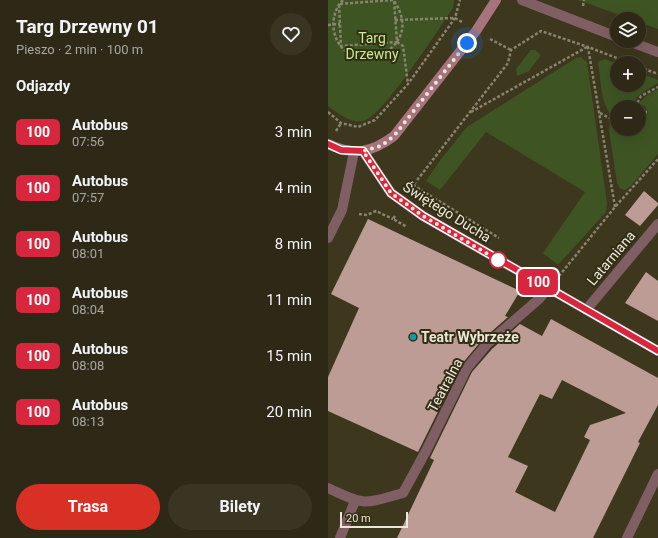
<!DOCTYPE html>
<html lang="pl">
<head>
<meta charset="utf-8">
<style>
  body { margin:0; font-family:Roboto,sans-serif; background:#3a3523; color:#f1f3f6; height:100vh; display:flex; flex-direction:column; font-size:15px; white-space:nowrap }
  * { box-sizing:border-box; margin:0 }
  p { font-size:13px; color:#a7a6a1 }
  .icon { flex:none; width:22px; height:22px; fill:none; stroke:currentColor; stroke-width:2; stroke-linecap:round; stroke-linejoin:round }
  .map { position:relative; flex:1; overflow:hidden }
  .sheet { display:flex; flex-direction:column; background:#2e2916; width:328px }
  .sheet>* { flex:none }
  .badge { padding:0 8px; border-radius:6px; font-size:14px; line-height:26px }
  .fabs { position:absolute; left:282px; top:12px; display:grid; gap:8px }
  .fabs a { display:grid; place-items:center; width:36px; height:36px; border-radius:50%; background:#2e2916; box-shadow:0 4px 16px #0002,0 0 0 1px #494535; font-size:20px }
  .scale { position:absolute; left:12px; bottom:10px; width:68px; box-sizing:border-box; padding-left:4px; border:2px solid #ebe8d9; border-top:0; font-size:11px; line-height:14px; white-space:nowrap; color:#ebe8d9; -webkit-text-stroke:3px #322d14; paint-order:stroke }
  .you { position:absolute; width:20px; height:20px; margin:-10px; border:3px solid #fff; border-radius:50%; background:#1a73e8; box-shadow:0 0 0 6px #1a73e833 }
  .map>.badge { position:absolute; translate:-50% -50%; box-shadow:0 0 0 2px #fff }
  h2 { padding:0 16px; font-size:15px; line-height:36px }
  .round { display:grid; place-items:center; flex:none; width:42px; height:42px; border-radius:21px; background:#3a3523 }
  .head { display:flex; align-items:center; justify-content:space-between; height:68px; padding:0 16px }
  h1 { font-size:19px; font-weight:700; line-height:30px }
  .cta { display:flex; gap:8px; margin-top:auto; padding:8px 16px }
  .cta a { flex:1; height:46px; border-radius:24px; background:#d93025; color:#fff; font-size:16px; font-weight:700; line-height:46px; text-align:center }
  .cta a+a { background:#3a3523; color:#f1f3f6 }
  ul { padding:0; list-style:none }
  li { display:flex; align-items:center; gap:12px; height:56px; padding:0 16px }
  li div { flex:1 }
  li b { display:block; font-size:15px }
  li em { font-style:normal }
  li .badge { min-width:44px; font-weight:700; text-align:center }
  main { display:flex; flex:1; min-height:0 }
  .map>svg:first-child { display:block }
</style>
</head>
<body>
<main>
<section class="sheet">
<div class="head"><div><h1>Targ Drzewny 01</h1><p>Pieszo · 2 min · 100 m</p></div><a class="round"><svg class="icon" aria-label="heart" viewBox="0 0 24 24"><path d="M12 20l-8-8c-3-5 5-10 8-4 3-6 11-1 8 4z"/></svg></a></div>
<h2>Odjazdy</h2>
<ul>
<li><span class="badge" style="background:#d7263d;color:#fff">100</span><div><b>Autobus</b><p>07:56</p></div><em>3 min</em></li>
<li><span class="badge" style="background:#d7263d;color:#fff">100</span><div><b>Autobus</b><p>07:57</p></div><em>4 min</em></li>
<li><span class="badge" style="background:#d7263d;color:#fff">100</span><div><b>Autobus</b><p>08:01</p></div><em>8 min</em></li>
<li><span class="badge" style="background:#d7263d;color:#fff">100</span><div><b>Autobus</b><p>08:04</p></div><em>11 min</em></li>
<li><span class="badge" style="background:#d7263d;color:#fff">100</span><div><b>Autobus</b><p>08:08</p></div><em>15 min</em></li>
<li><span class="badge" style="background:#d7263d;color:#fff">100</span><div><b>Autobus</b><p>08:13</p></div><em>20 min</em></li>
</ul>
<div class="cta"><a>Trasa</a><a>Bilety</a></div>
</section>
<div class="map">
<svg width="330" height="538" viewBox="0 0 330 538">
  <rect width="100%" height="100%" fill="#3d371e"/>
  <path fill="#3e5523" d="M0 0H126L125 8C112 27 55 116 36 121 22 124 10 113 0 106Z
    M250 0H330V29L311 22V19H303Z
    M203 50H207L213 55 201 71 189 76 188 69Z
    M253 57 259 62 279 203 278 212 230 265 215 253 257 192 158 132 112 190 98 181 113 159 139 127 248 58Z
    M277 59 289 64V85H311V73L330 80V83L315 92 309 97 303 107H289V120C272 110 273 79 270 62Z
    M330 89V154L302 187 296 190 292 188 289 183 281 130 282 122 289 124V129H311V124L318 119 320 112 317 106 310 104 318 96Z"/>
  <path fill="#bc9c94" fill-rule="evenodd" d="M316 191 330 203V205L312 226 297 215Z
    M40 219 192 291 177 316 180 317 154 340 133 365 90 452 0 411V377L31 308 3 294Z
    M318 272 330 281V321L297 303Z
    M223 319 330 378V405L310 442 312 443 265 538H69L106 460 102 458 144 372 164 349 192 324 214 336ZM234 380 298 413 262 425 256 437 262 440 227 512 187 492 200 466 180 457 212 394 224 399Z"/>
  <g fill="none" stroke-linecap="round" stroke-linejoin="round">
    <path stroke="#89846f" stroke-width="2.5" stroke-dasharray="3 2" stroke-linecap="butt" d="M15 0C7 8 4 20 6 31 16 82 101 52 66 1
      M65 0 11 4 13 46 69 42 66 0
      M255 6 256 0
      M67 20 127 18 134 22
      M0 25 12 24
      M162 39 183 50
      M69 42 75 46 80 84
      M311 67 330 74
      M307 107 313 96 330 87
      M309 107H313L318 112 317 116 311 121
      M0 112 13 123 30 127 47 120 80 84 127 18 132 0
      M143 112 259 47
      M272 113 289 122
      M8 131 13 123
      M85 185 171 238
      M83 188 180 63 183 50 213 31 260 47
      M287 207 260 47 302 63
      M31 214 39 215 48 211 65 219
      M67 216 65 219 79 227
      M231 276 287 207 330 159"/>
    <path stroke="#7f5f64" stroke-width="10" d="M12 538 27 501"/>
    <path stroke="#7f5f64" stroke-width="10" d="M194 0 289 37
      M300 41 330 52
      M35 151 63 193 95 216 330 351
      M0 238 14 210 26 152
      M258 310 330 224
      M0 488C37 506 36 504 75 493L98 451 139 368 159 344 211 299 220 288
      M299 538 330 474"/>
    <path stroke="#a7747d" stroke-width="10" d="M0 144C26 156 43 153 66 136L148 31 168 0"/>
  </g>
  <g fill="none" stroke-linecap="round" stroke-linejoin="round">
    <g stroke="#fff" stroke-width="9">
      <path id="line" d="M0 144 13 150 35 151 63 193 95 216 330 351"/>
    </g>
    <use href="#line" stroke="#d7263d" stroke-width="6"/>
    <path stroke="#ebe8d9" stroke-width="4" stroke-dasharray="0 7.2" d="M139 43 66 136 53 146 35 151 63 193 95 216 170 260"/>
  </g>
  <circle fill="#fff" stroke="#d7263d" stroke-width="2" cx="170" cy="260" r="8"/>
  <circle fill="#0f9aa8" stroke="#322d14" stroke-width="1.5" cx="85" cy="337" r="4"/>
  <g text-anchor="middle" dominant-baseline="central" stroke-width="4" stroke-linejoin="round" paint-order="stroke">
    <g font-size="14" fill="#c1ed93" stroke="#322d14">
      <text x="44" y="38">Targ<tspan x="44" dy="16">Drzewny</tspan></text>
    </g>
    <g font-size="14" fill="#ebe8d9" stroke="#322d14">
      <text transform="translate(119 212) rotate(32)">Świętego Ducha</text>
      <text transform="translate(283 258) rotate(-50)">Latarniana</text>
      <text transform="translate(117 385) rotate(-62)">Teatralna</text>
    </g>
    <g font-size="14" font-weight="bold" fill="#ebe8d9" stroke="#322d14" text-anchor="start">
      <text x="93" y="337">Teatr Wybrzeże</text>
    </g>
  </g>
</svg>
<div class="fabs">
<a><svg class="icon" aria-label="layers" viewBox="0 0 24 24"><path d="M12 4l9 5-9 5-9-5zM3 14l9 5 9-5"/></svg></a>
<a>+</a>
<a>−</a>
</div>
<div class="scale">20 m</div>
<div class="you" style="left:139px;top:43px"></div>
<b class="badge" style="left:210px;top:282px;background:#d7263d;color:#fff">100</b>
</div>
</main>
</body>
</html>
